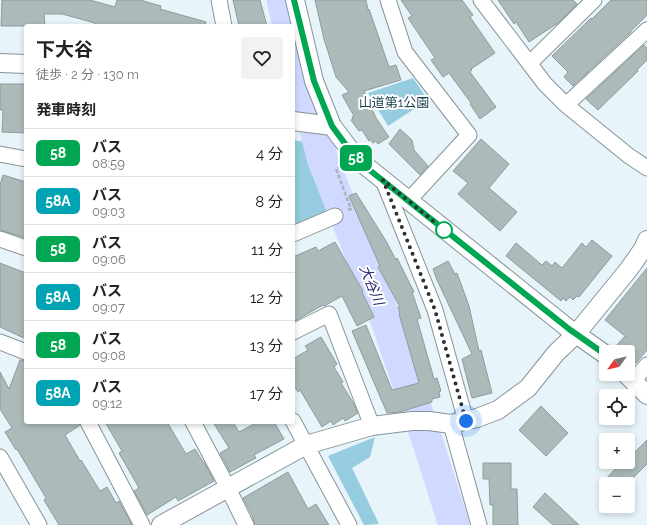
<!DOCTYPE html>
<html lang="ja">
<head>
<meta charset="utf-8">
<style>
  body { margin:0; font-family:Raleway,"Noto Sans JP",sans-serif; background:#f2f2f2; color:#222; height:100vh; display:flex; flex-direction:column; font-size:15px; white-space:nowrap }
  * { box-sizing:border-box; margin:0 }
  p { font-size:13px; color:#767676 }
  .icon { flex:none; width:22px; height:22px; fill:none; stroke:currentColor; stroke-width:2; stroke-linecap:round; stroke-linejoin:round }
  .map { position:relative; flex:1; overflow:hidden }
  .panel { position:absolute; left:24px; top:24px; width:271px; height:400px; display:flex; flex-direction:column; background:#fff; border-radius:4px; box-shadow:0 2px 6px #0003 }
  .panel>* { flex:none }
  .badge { padding:0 8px; border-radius:6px; font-size:14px; line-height:26px }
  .needle { width:26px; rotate:236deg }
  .buttons { position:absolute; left:599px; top:345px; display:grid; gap:8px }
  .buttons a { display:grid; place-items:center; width:36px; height:36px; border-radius:4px; background:#fff; box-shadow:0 2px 6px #0003; font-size:20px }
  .you { position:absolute; width:20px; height:20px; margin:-10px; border:3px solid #fff; border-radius:50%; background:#1a73e8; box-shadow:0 0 0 6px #1a73e833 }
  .map>.badge { position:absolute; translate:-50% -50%; box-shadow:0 0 0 2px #fff }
  h2 { padding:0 12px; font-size:15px; line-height:36px }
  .round { display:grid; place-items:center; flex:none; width:42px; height:42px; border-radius:4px; background:#f2f2f2 }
  .overview { display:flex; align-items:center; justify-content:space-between; height:68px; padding:0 12px }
  h1 { font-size:19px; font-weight:700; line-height:30px }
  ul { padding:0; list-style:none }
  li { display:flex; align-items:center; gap:12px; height:48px; padding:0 12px; border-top:1px solid #e0e0e0 }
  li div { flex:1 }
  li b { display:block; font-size:15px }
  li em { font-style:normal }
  li .badge { min-width:44px; font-weight:700; text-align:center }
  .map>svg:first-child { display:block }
</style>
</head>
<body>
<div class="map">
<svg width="647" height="525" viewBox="0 0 647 525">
  <rect width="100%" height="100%" fill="#e7f5fa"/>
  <path fill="#95cce0" d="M413 78 428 100 388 126 368 93Z
    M293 140 304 142 308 163 327 212 293 226Z
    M375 437 370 457 352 468 379 524 364 525 328 456Z"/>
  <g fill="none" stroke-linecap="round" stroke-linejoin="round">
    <path stroke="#d0d9ff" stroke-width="31" d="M282 0 288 26
      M293 44 323 161 380 303 429 446 454 525"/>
  </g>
  <path fill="#acbaba" stroke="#8e9c9c" d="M2 0H90L115 7 117 0H140L161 6 160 9 206 22 205 26H94L95 23 62 14H44L45 26H1Z
    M233 0H260L267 26H239Z
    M315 0H366L368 10 369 9 389 67 396 65 401 80 364 91 376 118 389 137 378 144 376 141 373 143 370 139 369 141 362 130 359 131 351 120 353 119 352 117 354 116 342 95 349 92 336 77 324 39Z
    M401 0H462L473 15 470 17 495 53 471 69 472 70 470 72 496 107 480 119 470 104 471 103 449 73 443 77 431 60 435 58 408 18 412 16Z
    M498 0H573L577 4 558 23 529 42 516 22 514 24Z
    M611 0H647V15L631 31V32L573 86 564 77 568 72 552 56 591 18 592 19Z
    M644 45 647 48V60L637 70 638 71 598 110 586 99Z
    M0 84H26V133L2 132 3 110H0Z
    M400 129 412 140 414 150 428 166 420 175 389 144Z
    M481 139 509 164 489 188 517 212 500 231 458 194 468 183 453 171Z
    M3 175 26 182V238L0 230V185Z
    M356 193 386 241 396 260 397 258 414 292H412L421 318 417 319 434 379 437 378 441 391 439 392 440 397 432 399V402L400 412 387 413 352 331 366 325 392 390 419 383 399 314H400L398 307H400L378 267 380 266 349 196Z
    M592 240 612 256 579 297 577 296 573 300 570 297 566 301 563 298 561 301 506 256 516 243 542 265 546 261 552 266 555 262 562 268 582 243 586 247Z
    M335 242 363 291 362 292 374 317 357 326 342 296 324 306 323 305 293 322V257L316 247 318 251Z
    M448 261 455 274 457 273 469 306 479 351 481 350 492 393 472 398 462 359 472 354 437 280 433 269Z
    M0 263 26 273V339L0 327Z
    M647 268V350L636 363 628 356V352H625L617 345 625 336 605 320Z
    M321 337 337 364 334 367 343 382 341 383 354 404 358 413 345 421 343 418 333 425 331 421 322 427 300 390 298 392 293 384V359L308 350 305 346Z
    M20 360 26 361V422H79L80 425 65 435 80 461 81 460 100 491 107 487 116 503 119 501 132 525H59L44 500 46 498 17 449 16 450 5 432 12 428 0 409V372L9 389Z
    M541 406 568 433 546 456 519 430Z
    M105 422H167L186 454 195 449 203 462H204L214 481 178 501 176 497 147 515 134 491 139 488 119 453 122 451Z
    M213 422H233L239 432 258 422H274L284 439 254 455 256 458 230 472 220 453 229 448Z
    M647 440V464L627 484H601L622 462H628V459Z
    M483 463H511V489H517L518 525H493V505H490L489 479H483Z
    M288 472 308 509 316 504 329 525H255L252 515 243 498Z
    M545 493 579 525H553L533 507Z"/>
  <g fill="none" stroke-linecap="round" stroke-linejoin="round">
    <g stroke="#879398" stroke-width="17">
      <path id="minor" d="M219 0 224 26
        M388 0 405 52 469 135 408 201
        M481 0 545 84 566 105 629 156 647 168
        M530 63 594 0
        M566 105 647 30
        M0 154 26 159
        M383 180 435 310 466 421
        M293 234 335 216
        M0 239 26 248
        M293 332 329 314 372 426
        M0 342 26 352
        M633 381 647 365
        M293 421 349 525
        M88 422 142 525
        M193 422 228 488 246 525
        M451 424 479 525
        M0 457 39 525"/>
    </g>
    <g stroke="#879398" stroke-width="20">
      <path id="tertiary" d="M295 0 314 81 332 126 357 159 569 329 606 355
        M0 63 26 64
        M293 121 332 126
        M626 374 647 395
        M161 525 306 445 372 426 412 421H429L451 424 477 418 498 410 528 388 556 353 576 334 629 269 643 249 647 240"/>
    </g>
    <path stroke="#a8b3b7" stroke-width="2.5" stroke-dasharray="4 2" stroke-linecap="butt" d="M341 166 336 169 351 209 348 210"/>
    <use href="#minor" stroke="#fff" stroke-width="15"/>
    <use href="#tertiary" stroke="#fff" stroke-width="18"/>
  </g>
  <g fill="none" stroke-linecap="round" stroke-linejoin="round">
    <g stroke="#fff" stroke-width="9">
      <path id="line" d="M294 0 314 81 332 126 357 160 569 329 606 355"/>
    </g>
    <use href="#line" stroke="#00a651" stroke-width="6"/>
    <path stroke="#2b3032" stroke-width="4" stroke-dasharray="0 7.2" d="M444 230 383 180 435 310 466 421"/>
  </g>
  <circle fill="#fff" stroke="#00a651" stroke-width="2" cx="444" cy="230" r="8"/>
  <g text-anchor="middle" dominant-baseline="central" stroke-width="4" stroke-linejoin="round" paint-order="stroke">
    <g font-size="13" fill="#183d4a" stroke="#fff">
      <text x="394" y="102">山道第1公園</text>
    </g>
    <g font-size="14" font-style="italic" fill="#23276c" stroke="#fff">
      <text transform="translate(372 285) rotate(68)">大谷川</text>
    </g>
  </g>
</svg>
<div class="buttons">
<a><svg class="needle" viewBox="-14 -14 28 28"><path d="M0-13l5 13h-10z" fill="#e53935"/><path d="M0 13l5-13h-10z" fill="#767676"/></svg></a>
<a><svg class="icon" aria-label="locate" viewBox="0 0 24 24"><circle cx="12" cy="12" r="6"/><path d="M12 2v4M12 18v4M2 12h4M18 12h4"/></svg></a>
<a>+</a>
<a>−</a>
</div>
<div class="you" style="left:466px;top:421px"></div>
<b class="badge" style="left:356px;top:158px;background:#00a651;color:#fff">58</b>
<section class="panel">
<div class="overview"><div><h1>下大谷</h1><p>徒歩 · 2 分 · 130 m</p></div><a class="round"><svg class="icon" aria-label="heart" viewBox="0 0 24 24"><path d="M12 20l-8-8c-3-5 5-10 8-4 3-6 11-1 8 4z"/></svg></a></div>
<h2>発車時刻</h2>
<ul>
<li><span class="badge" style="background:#00a651;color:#fff">58</span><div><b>バス</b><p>08:59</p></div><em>4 分</em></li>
<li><span class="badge" style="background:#00a3b4;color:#fff">58A</span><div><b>バス</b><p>09:03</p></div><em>8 分</em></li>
<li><span class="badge" style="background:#00a651;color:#fff">58</span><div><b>バス</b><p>09:06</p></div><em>11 分</em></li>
<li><span class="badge" style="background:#00a3b4;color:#fff">58A</span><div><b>バス</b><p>09:07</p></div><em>12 分</em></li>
<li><span class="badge" style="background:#00a651;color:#fff">58</span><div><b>バス</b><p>09:08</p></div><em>13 分</em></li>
<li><span class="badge" style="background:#00a3b4;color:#fff">58A</span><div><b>バス</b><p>09:12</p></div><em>17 分</em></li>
</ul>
</section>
</div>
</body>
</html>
